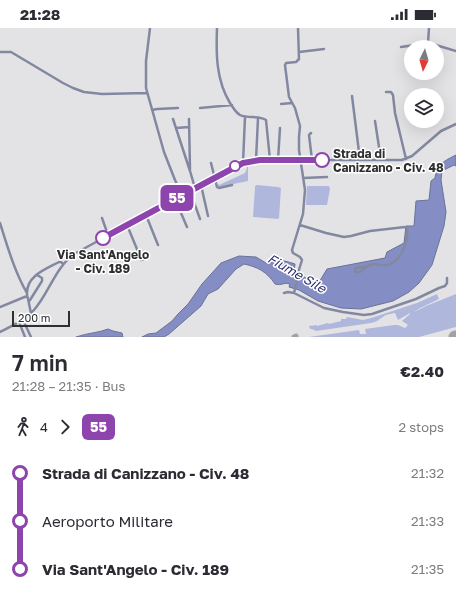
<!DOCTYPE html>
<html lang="en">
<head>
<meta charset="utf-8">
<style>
  body { margin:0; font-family:"Golos Text",sans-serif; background:#f7f7f7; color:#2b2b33; height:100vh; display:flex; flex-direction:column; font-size:15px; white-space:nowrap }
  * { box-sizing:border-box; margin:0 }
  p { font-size:13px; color:#7c7c81 }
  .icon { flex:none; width:22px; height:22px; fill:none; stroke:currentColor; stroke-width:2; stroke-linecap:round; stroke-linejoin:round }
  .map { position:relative; height:309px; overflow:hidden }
  .panel { display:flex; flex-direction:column; background:#fff; flex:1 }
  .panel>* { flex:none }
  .badge { padding:0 8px; border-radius:6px; font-size:14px; line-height:26px }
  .needle { width:26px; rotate:185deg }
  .controls { position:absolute; left:404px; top:12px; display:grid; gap:8px }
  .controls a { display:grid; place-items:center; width:40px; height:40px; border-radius:50%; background:#fff; box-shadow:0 4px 16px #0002; font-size:20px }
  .scale { position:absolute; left:12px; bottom:10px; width:58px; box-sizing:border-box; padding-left:4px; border:2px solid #2f2f30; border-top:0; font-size:11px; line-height:14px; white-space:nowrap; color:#2f2f30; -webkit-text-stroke:3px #fff; paint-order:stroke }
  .map>.badge { position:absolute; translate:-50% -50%; box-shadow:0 0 0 2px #fff }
  .legs { display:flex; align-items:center; gap:6px; height:44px; padding:0 12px; font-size:13px }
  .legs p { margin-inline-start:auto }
  .head { display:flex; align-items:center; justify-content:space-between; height:68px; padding:0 12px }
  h1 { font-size:22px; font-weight:600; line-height:30px }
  ul { padding:0 12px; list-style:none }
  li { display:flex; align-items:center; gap:14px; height:48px; font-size:15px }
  li i { display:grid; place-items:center; width:6px; height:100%; margin:0 5px; background:currentColor }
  li i::after { content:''; width:10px; height:10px; margin:-5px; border:3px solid; border-radius:50%; background:#fff }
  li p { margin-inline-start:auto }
  li:first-child i { background:linear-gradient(#0000 50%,currentColor 0) }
  li:last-child i { background:linear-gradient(currentColor 50%,#0000 0) }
  .status { display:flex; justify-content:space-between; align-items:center; height:28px; padding:0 20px; background:#fff; direction:ltr }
  .status svg { height:11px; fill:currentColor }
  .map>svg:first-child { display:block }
</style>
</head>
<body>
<div class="status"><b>21:28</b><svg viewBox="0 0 49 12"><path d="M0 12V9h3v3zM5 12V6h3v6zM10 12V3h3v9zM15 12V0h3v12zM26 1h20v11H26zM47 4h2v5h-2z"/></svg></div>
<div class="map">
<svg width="456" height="309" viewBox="0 0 456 309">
  <rect width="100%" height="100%" fill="#e3e3e6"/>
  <path fill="#b0b7dc" d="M248 135V153L219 159H218L217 157 218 156 219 157 245 145 247 140 245 137H242L236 140V145L235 144 218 153V154H217L218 149 223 147 228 146 232 145 238 139Z
    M257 157 278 159 281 160 279 190 278 191 253 189 255 159V158Z
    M307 158H329L330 161 327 177H306Z
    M437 266 439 271 420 280 414 284 426 278 456 266V299L419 309H309L359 302 360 306H366L365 301 394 297H398L405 300 408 297 402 293 410 286V285L398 292 395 285C391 286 386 286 383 289 378 292 377 294 371 295L316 303 312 301H310L309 298 317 297V298L328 295 329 296 341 293V291H346L347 289 363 292 371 290 417 275Z"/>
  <path fill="#848ec5" stroke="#6a7298" d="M456 127V138L454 137 442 143 441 152 446 184 444 198 432 237 419 255 409 264 393 273 361 281 341 280 318 273 299 262 289 259 290 256C283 254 282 258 275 256 267 244 258 239 244 236L236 241 218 261 208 266 201 278 169 306 164 309H142L148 306 156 305 172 293 178 286 188 276 202 256 221 235 239 228 256 229 266 235C270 235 273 234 277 233 283 232 289 234 295 236L294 246 299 248 300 247 318 256 327 241 385 230 387 224 404 215 406 198H414L416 173 429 172 431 153 435 150C437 136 444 133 456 127Z
    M108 301 113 303 122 305 123 309H76C87 305 98 305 108 301Z"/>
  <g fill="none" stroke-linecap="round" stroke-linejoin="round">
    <path stroke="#a2a2a4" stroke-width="5" d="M294 309 296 308"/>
    <path stroke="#a2a2a4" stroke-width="13" d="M455 309H456"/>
    <path stroke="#8388a1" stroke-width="2.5" d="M150 0 146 33V60L164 124 175 152 182 167
      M217 0C216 26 216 52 230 75 233 79 235 84 240 87 248 91 259 87 266 92L270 132
      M428 15 429 0
      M401 19 429 15 456 23
      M0 24H11L63 55 73 60 84 64 102 66 147 65
      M299 24 324 21
      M386 64H391L393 67 395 85 406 131
      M352 68 360 132
      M281 76 292 75
      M200 80 232 77
      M152 82 157 81 178 80
      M173 91 190 143 195 160
      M189 91 190 141
      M375 93 381 132
      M176 100 189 99
      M311 105 309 107 312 132
      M256 132 258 90
      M278 132 280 100
      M211 135 217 159 219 160 232 157
      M243 135 245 89
      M303 150 327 149
      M201 157 208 188
      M190 163 200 191
      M175 171 187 199
      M146 187 158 217
      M102 190 108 207
      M0 195C7 217 15 245 27 265
      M127 197 139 226 145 225H146L148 230 141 232
      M300 197 326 205 344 209 351 208 370 203 405 199 407 200C409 213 401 234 387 237 382 238 378 236 374 236 371 237 367 238 364 239 361 239 358 239 355 241V244H360L366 239
      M284 265 288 264 294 265 324 280 343 284 364 287 372 286 416 271 439 260 445 258 447 255V250
      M294 265 297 253 298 245 302 232 300 229 293 225 292 222 303 186 305 162 299 122V109L300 98 295 80 289 69 285 37 286 35 296 34 299 31 298 0
      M29 273 30 272 42 253V250L37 247
      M0 279 27 268
      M31 285C30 282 30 279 29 276 29 273 27 269 27 266 26 248 46 241 59 234H61L63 236
      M23 292 31 309
      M19 294 25 309
      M0 304C12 298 25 292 34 282 49 265 55 240 74 226L240 136 251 133 261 132H402L412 128 441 103 456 96"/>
  </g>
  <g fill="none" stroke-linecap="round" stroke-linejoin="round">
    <g stroke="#fff" stroke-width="9">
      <path id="line-1" d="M103 210 207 154 243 135 260 132H322"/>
    </g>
    <use href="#line-1" stroke="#8e44ad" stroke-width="6"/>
  </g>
  <g fill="#fff" stroke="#8e44ad" stroke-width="2">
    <circle cx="322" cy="132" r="7"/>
    <circle cx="235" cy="138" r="5"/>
    <circle cx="103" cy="210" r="7"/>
  </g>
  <g text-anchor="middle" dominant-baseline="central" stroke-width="3" stroke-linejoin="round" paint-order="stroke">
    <g font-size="12" font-weight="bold" fill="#2f2f30" stroke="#fff" text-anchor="start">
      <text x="333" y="125">Strada di<tspan x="333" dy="14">Canizzano - Civ. 48</tspan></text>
      <text x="103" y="226" text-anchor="middle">Via Sant'Angelo<tspan x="103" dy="14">- Civ. 189</tspan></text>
    </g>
    <g font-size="13" font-style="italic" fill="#2b2f71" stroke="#fff">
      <text transform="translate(297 245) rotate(30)">Fiume Sile</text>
    </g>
  </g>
</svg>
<div class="controls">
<a><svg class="needle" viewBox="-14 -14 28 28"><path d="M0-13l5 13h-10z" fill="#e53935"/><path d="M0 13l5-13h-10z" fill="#7c7c81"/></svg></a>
<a><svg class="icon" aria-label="layers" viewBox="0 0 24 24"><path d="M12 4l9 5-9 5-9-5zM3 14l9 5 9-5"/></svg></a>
</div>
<div class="scale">200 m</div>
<b class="badge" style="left:177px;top:170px;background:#8e44ad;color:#fff">55</b>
</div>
<section class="panel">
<div class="head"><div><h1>7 min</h1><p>21:28 – 21:35 · Bus</p></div><b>€2.40</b></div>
<div class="legs"><svg class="icon" aria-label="walk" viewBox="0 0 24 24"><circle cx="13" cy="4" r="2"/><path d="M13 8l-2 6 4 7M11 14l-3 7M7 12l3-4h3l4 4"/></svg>4<svg class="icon" aria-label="forward" viewBox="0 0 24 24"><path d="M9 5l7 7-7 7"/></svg><b class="badge" style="background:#8e44ad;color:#fff">55</b><p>2 stops</p></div>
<ul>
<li><i style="color:#8e44ad"></i><b>Strada di Canizzano - Civ. 48</b><p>21:32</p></li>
<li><i style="color:#8e44ad"></i><span>Aeroporto Militare</span><p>21:33</p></li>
<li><i style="color:#8e44ad"></i><b>Via Sant'Angelo - Civ. 189</b><p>21:35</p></li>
</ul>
</section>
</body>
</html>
